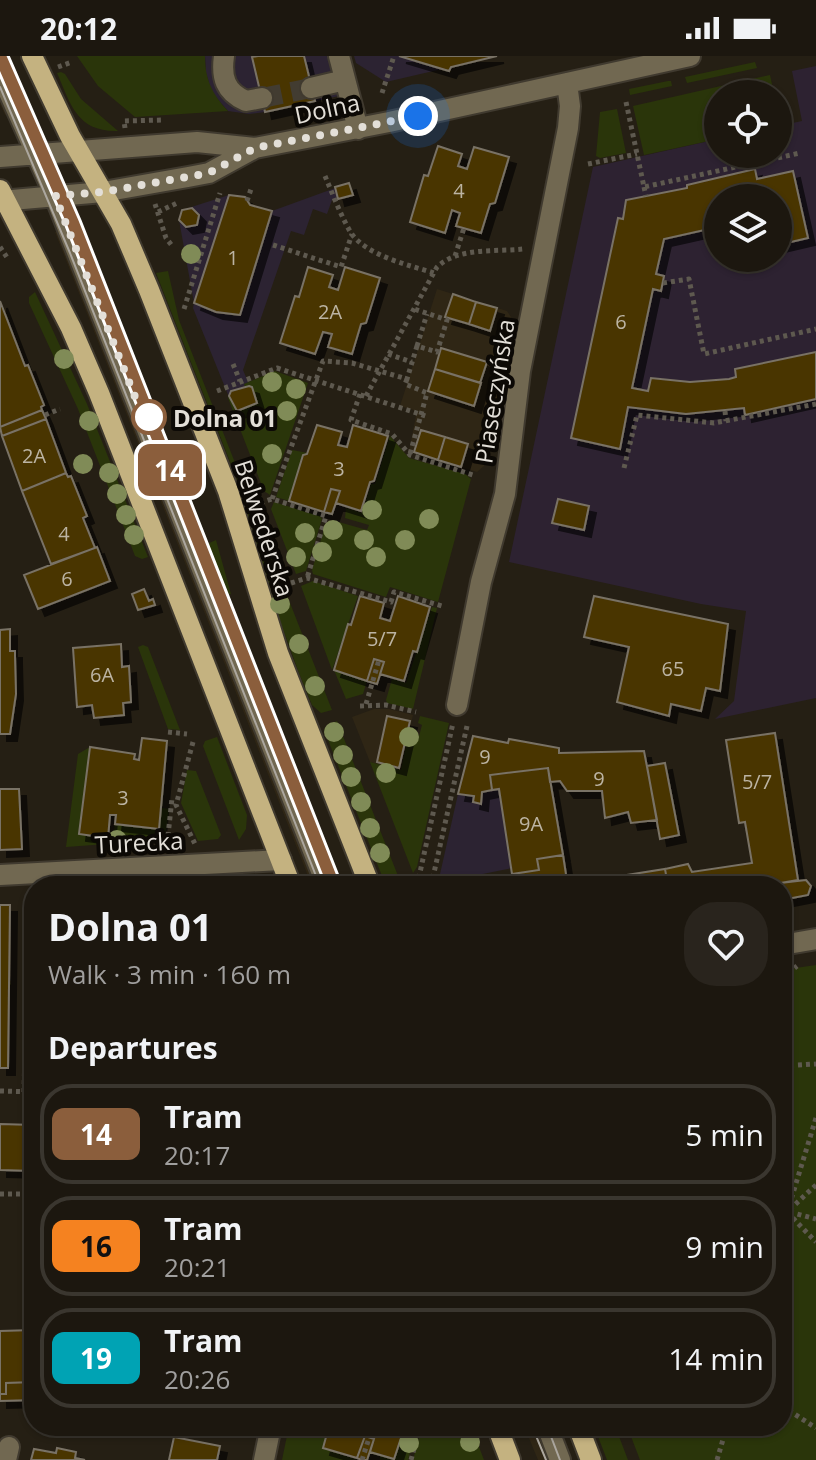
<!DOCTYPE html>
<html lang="en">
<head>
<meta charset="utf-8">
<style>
  body { margin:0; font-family:"Open Sans",sans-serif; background:#29241d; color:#f1f3f6; height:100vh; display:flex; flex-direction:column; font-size:30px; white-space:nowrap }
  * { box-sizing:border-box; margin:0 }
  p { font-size:26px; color:#a09f9e }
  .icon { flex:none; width:44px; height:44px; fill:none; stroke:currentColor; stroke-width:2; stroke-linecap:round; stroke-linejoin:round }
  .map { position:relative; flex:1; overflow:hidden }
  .details { position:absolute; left:24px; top:820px; width:768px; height:560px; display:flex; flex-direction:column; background:#1c170f; border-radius:32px; box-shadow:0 2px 6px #0004,0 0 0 2px #3a362f }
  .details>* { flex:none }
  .badge { padding:0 16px; border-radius:12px; font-size:28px; line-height:52px }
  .buttons { position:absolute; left:704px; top:24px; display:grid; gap:16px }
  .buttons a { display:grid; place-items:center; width:88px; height:88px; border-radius:50%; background:#1c170f; box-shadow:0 2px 6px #0004,0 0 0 2px #3a362f; font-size:40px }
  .you { position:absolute; width:40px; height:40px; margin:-20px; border:6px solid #fff; border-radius:50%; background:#1a73e8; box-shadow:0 0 0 12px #1a73e833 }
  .map>.badge { position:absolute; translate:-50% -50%; box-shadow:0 0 0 4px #fff }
  h2 { padding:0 24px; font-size:30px; line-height:72px }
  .round { display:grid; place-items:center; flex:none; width:84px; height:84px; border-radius:32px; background:#29241d }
  .summary { display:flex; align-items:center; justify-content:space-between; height:136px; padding:0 24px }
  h1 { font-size:38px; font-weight:700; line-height:60px }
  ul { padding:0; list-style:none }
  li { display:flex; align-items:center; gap:24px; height:100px; margin:0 16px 12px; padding:0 8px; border:4px solid #3a362f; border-radius:32px }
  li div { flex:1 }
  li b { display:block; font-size:30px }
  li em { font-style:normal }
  li .badge { min-width:88px; font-weight:700; text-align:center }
  .status { display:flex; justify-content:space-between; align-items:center; height:56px; padding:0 40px; background:#1c170f; direction:ltr }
  .status svg { height:22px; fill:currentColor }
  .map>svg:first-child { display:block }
</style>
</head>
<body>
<div class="status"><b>20:12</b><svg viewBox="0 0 49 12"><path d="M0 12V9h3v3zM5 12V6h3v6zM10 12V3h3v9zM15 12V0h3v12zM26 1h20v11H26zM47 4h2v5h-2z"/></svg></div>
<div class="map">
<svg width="816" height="1404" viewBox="0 0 816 1404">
  <defs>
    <filter id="shadow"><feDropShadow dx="7" dy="7" stdDeviation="0" flood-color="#0009"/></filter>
  </defs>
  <rect width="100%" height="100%" fill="#251f14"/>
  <path fill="#2c2332" d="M205 0H329L339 40 265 56 249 58 228 55 212 37 206 17Z
    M354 0H497L451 11 449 15 442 13 386 26 356 7Z
    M349 127 353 139 332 144 327 158 313 153 304 179 291 175 243 314 257 347 235 356 193 252 194 247 179 164 182 154 229 139 245 141 250 149 272 155Z
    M548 712 512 812 438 827 458 738 474 740 473 746 481 748 482 736Z"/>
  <path fill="#2f2615" d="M0 0H8L33 56 5 59 0 48Z
    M55 176 84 177 341 830H312Z
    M437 233 507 255 511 261 498 357 484 410 477 416 409 395 417 355 400 350Z
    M374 653H389L413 659 401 714 370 706 352 661Z
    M524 1370H554L568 1404H538Z"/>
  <path fill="#2d2231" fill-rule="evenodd" d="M816 10V642L715 663 734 645 746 555 701 548 509 506 593 111 718 83V98H778V70L802 65 792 15ZM718 142H778V202H718Z"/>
  <path fill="#2a350a" d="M77 0H205C205 23 212 38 228 55L135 61 98 30Z
    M755 6 757 12 687 27 685 21Z
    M61 16 65 18 81 43 118 75C77 76 71 49 57 17Z
    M770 19 774 38H718V83L644 99 633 50Z
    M668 25H671L672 30 630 39 629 33Z
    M617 53 626 97 600 102 596 100 600 56Z
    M168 215 179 264 332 654 321 657 312 649 299 617 279 562 238 426 156 217Z
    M35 236 87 348 148 501 142 503 135 500 78 353 29 247V241Z
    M275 315 308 327 270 439 264 435 228 342 229 340 237 355 257 347 252 331H245L244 328Z
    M390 380 409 402 465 418 471 423 438 546 390 531 386 541 313 518 312 514 325 470 335 465 367 474 369 469 345 462 346 452 362 457 371 428H375Z
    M292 394 308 397 304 398 289 445 276 441Z
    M274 446 320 460 322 463 306 515 296 518 271 453Z
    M216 484 231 538 227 539 207 488Z
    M313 525 358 540 332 614 301 530Z
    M432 551 437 552 413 653 387 647 386 644 392 623 406 627Z
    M143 589 148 591 180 674 168 673 138 591Z
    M334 614 367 625 363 638 346 643Z
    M420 660 449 667 417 811 413 817 370 706 401 714 408 681 418 684 422 669 418 667Z
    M337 665 402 830H386L324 674 328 669Z
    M217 681 247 759 246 773 239 784 203 690 205 685Z
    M90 691 79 777 107 782V788L66 791 78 698Z
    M187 714 196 715 221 779 218 783 198 785 181 747Z
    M162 752 169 753 166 775 157 786 112 788 115 768 159 773Z
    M816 909V1404H640L627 1370H782V914Z
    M289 1370H329L323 1392 357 1404H282Z
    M409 1370H417L408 1404H380V1399L394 1403 404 1373 407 1374Z
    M422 1370H471L484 1404H413Z
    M594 1370H615L628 1404H607Z"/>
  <path fill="#483405" stroke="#797265" stroke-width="2" filter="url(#shadow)" d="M258 0H304L315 45 265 56 252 1Z
    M399 0H497L451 11 449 15Z
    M438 90 462 98 458 110 467 113 474 91 509 101 495 147 490 148 481 177 456 170 460 157 452 154 445 177 410 166 424 119 428 120Z
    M755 113 757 123 793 115 808 182 778 189V142H718V171L664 183 656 218 664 220 661 235 653 233 632 332 648 335 651 322 690 326 729 323 736 321 735 313 816 296V343L745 359 744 352 686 358 628 351 620 393 571 382 618 162 623 163 626 144 687 132V129Z
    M349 127 353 139 338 143 335 131Z
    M229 139 245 141 250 149 272 155 240 259 216 256 194 247Z
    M192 152 199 159 197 169 186 171 179 164 182 154Z
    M308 211 333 219 329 231 338 234 345 211 380 222 366 267 361 268 352 298 328 291 332 278 323 276 315 298 280 287 295 240 299 241Z
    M453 238 476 246 469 268 445 261Z
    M0 245 25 310 28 309 44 349 41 351 42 354 0 371Z
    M476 246 497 252 490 275 469 268Z
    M441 292 487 306 480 327 435 313Z
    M435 313 481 327 474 350 428 335Z
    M249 330 252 331 257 347 237 355 229 340 231 335Z
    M42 354 46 363 2 380 0 371Z
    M46 363 66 417 22 435 2 380Z
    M317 369 342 376 338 389 347 391 353 369 388 380 374 425 370 426 361 455 336 447 340 435 331 433 324 456 289 445 303 399 307 398Z
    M421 374 445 381 438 404 414 396Z
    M445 381 468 388 461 411 438 404Z
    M66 417 68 421 71 420 87 460 83 462 95 492 51 508 22 435Z
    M331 433 340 435 332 458 324 456Z
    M558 443 589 450 584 474 552 467Z
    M97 491 110 525 38 553 24 519Z
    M144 533 149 545 153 543 155 549 138 554 132 538Z
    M360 540 384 547 380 562 390 565 398 540 430 551 417 596 413 595 404 625 380 618 384 606 374 603 367 625 334 614 348 568 351 569Z
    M594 540 728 568 720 635 706 632 701 655 671 648 669 660 617 646 629 591 584 581Z
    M10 573V595H15V600L16 638 10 678H0V574Z
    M121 588 122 611 129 610 131 646 123 647 124 659 94 662 92 649 77 651 73 592Z
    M374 603 384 606 377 628 367 625Z
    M387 660 410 665 399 712 377 706Z
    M775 677 798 824 763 830H668L665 813 688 808 692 816 752 807 745 766 739 767 726 684Z
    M473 680 508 687 509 683 559 692V697L644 695 657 764 631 767 628 756 605 762 602 735H567L560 725 550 726 548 712 490 719 492 734 482 736 481 748 473 746 474 740 458 738Z
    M142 682 167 685 159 773 115 768 116 759H110L108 782 79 778 90 691 135 698 134 703 139 704Z
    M665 707 679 779 660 783 647 710Z
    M548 712 563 799 537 803 539 814 512 818 499 733 492 734 490 719Z
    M0 733H19L22 793 0 794Z
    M563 799 567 825 570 828 665 813 668 830H514L512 818 539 814 537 803Z
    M806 824 811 830 808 839 782 844V830L763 829Z
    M0 849H10L8 1012H0Z
    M0 1068 34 1069V1115L0 1114Z
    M34 1274V1326L6 1327V1338H0V1275Z
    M34 1326V1344L0 1345V1338H6V1327Z
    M329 1370H409L408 1374 404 1373 394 1403 370 1396 374 1383 365 1380 357 1402 323 1392Z
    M365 1380 374 1383 367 1404H362L357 1402Z
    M174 1381 220 1390 217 1404H169Z
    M57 1392 76 1396 75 1402 85 1404H31L34 1393 56 1397Z"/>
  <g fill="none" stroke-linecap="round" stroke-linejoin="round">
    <path stroke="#423c31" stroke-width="20" stroke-dasharray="20 10" stroke-linecap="butt" d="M262 42 311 32"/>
    <g stroke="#403a2f" stroke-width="24">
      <path id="minor" d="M224 0C221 21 225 36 246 45L262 42
        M339 0 358 73
        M0 16 55 140 327 830
        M311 32 345 24
        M0 101 197 86 255 92 389 66 690 0
        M0 145 103 136 188 121 209 117 255 92
        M457 649 481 526 505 438 520 315 568 72 570 50 567 27
        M0 819 281 804
        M782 889 816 883
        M547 1370 560 1404
        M6 1404 9 1391
        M264 1404 271 1370"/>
    </g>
    <g stroke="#403a2f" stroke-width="24">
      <path id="major" d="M32 0 70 80 121 168 149 234 228 435 278 597 370 830
        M0 134 71 272 99 337 291 830
        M497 1370 510 1404
        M578 1370 591 1404"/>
    </g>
    <path stroke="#5e594f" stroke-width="5" stroke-dasharray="4 4" stroke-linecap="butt" d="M58 11 72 6
      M382 37 394 0
      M626 46 644 131 800 97
      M125 72 124 65 163 64
      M588 108 637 98
      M325 120C333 139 341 160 351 177 367 200 409 209 434 217
      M644 131 646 140
      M247 145 252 130
      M155 148 166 182 173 191
      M158 156 177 147
      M273 189 341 211 352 178
      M0 191 8 203
      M455 200 464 172
      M663 227 689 223 704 298 816 273
      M184 253 220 137
      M417 290 427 258
      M388 298 412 306
      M233 308 240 325
      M407 323 405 328 427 337 410 398
      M217 335 277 312 426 360
      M360 338 351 364 392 378 410 399 476 420
      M366 340 437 211C458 191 495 196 523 193
      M725 355 726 365
      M45 359 60 353
      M624 412 637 359 714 367 816 348
      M272 443 323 305 352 307 407 323 417 290 437 296 447 264 414 253
      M260 447 272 443 326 460 307 522
      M291 527 307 522 391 546 394 536 442 550
      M366 648 379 604
      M360 650 386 649 416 656
      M168 676 187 678
      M193 686 176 749 195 788
      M164 787 168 780 172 742
      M417 830 453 667
      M431 830 467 670
      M782 922 797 910
      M26 976 34 968
      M782 1010 816 1008
      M0 1035 34 1036
      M24 1036 29 837
      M816 1129 787 1156 816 1186
      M0 1138H34
      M782 1154 816 1163
      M782 1173 816 1062
      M782 1350 816 1372
      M362 1404 369 1382
      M411 1404 420 1370
      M717 1404 727 1370"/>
    <use href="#minor" stroke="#716851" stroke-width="20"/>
    <use href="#major" stroke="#c4b280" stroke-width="20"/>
    <path stroke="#aca79f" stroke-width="2" d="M0 0 84 195 334 830
      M0 31 70 197 320 830
      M532 1370 546 1404
      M547 1370 560 1404"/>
  </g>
  <g fill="#808b57">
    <circle cx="191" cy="198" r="10"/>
    <circle cx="64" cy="303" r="10"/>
    <circle cx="272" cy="326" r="10"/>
    <circle cx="296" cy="333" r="10"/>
    <circle cx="287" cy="355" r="10"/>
    <circle cx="89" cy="365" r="10"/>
    <circle cx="272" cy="398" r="10"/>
    <circle cx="83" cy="408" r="10"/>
    <circle cx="109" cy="417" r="10"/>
    <circle cx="117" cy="438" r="10"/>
    <circle cx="372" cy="454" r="10"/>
    <circle cx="126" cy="459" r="10"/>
    <circle cx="429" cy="463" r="10"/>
    <circle cx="333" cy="474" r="10"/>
    <circle cx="305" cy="477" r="10"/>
    <circle cx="134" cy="479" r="10"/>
    <circle cx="364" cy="484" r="10"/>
    <circle cx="405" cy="484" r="10"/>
    <circle cx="322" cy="496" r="10"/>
    <circle cx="296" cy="501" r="10"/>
    <circle cx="376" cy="501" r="10"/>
    <circle cx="280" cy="548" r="10"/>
    <circle cx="299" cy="588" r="10"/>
    <circle cx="315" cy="630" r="10"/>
    <circle cx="334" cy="676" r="10"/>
    <circle cx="409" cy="681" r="10"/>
    <circle cx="343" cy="699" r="10"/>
    <circle cx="386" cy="717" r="10"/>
    <circle cx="351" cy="721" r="10"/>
    <circle cx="361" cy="746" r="10"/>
    <circle cx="370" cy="772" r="10"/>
    <circle cx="117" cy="784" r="10"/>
    <circle cx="380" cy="797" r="10"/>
    <circle cx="470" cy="1386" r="10"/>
    <circle cx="409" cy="1387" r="10"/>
  </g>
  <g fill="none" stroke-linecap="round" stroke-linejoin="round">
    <g stroke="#fff" stroke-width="18">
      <path id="line" d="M0 0 73 167 334 830"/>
    </g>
    <use href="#line" stroke="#8b5e3c" stroke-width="12"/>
    <path stroke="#e3dfd8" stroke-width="8" stroke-dasharray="0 14.4" d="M149 361H143L55 140 103 136 209 117 255 92 418 60"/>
  </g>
  <circle fill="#fff" stroke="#8b5e3c" stroke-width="4" cx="149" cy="361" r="16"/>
  <g text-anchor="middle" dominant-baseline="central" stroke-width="8" stroke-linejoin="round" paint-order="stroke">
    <g font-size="20" fill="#bcb4a3">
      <text x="459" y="134">4</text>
      <text x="233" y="201">1</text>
      <text x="330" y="255">2A</text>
      <text x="621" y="265">6</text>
      <text x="34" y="399">2A</text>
      <text x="339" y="412">3</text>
      <text x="64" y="477">4</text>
      <text x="67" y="522">6</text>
      <text x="382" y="582">5/7</text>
      <text x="673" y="612">65</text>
      <text x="102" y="618">6A</text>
      <text x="485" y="700">9</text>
      <text x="599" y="722">9</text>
      <text x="757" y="725">5/7</text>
      <text x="123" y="741">3</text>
      <text x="531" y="767">9A</text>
    </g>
    <g font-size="24" fill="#e3dfd8" stroke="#0c0905">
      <text transform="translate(327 52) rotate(-12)">Dolna</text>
      <text transform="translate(494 335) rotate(-81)">Piaseczyńska</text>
      <text transform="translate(265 472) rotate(72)">Belwederska</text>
      <text transform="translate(139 786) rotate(-3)">Turecka</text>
    </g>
    <g font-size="24" font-weight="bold" fill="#e3dfd8" stroke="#0c0905" text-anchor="start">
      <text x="173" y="361">Dolna 01</text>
    </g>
  </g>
</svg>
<div class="buttons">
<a><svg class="icon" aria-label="locate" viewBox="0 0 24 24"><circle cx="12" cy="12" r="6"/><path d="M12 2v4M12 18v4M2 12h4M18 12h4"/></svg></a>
<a><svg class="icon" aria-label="layers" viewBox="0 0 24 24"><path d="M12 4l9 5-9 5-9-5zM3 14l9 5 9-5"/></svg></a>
</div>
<div class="you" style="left:418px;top:60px"></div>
<b class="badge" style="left:170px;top:414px;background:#8b5e3c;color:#fff">14</b>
<section class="details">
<div class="summary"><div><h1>Dolna 01</h1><p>Walk · 3 min · 160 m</p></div><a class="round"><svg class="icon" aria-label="heart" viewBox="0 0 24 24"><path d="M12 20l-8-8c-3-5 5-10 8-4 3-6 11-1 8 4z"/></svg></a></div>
<h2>Departures</h2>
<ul>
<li><span class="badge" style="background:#8b5e3c;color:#fff">14</span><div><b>Tram</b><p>20:17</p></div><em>5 min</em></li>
<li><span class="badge" style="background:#f58220;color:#111">16</span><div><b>Tram</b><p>20:21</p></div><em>9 min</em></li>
<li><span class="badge" style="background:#00a3b4;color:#fff">19</span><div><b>Tram</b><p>20:26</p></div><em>14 min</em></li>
</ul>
</section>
</div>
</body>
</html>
